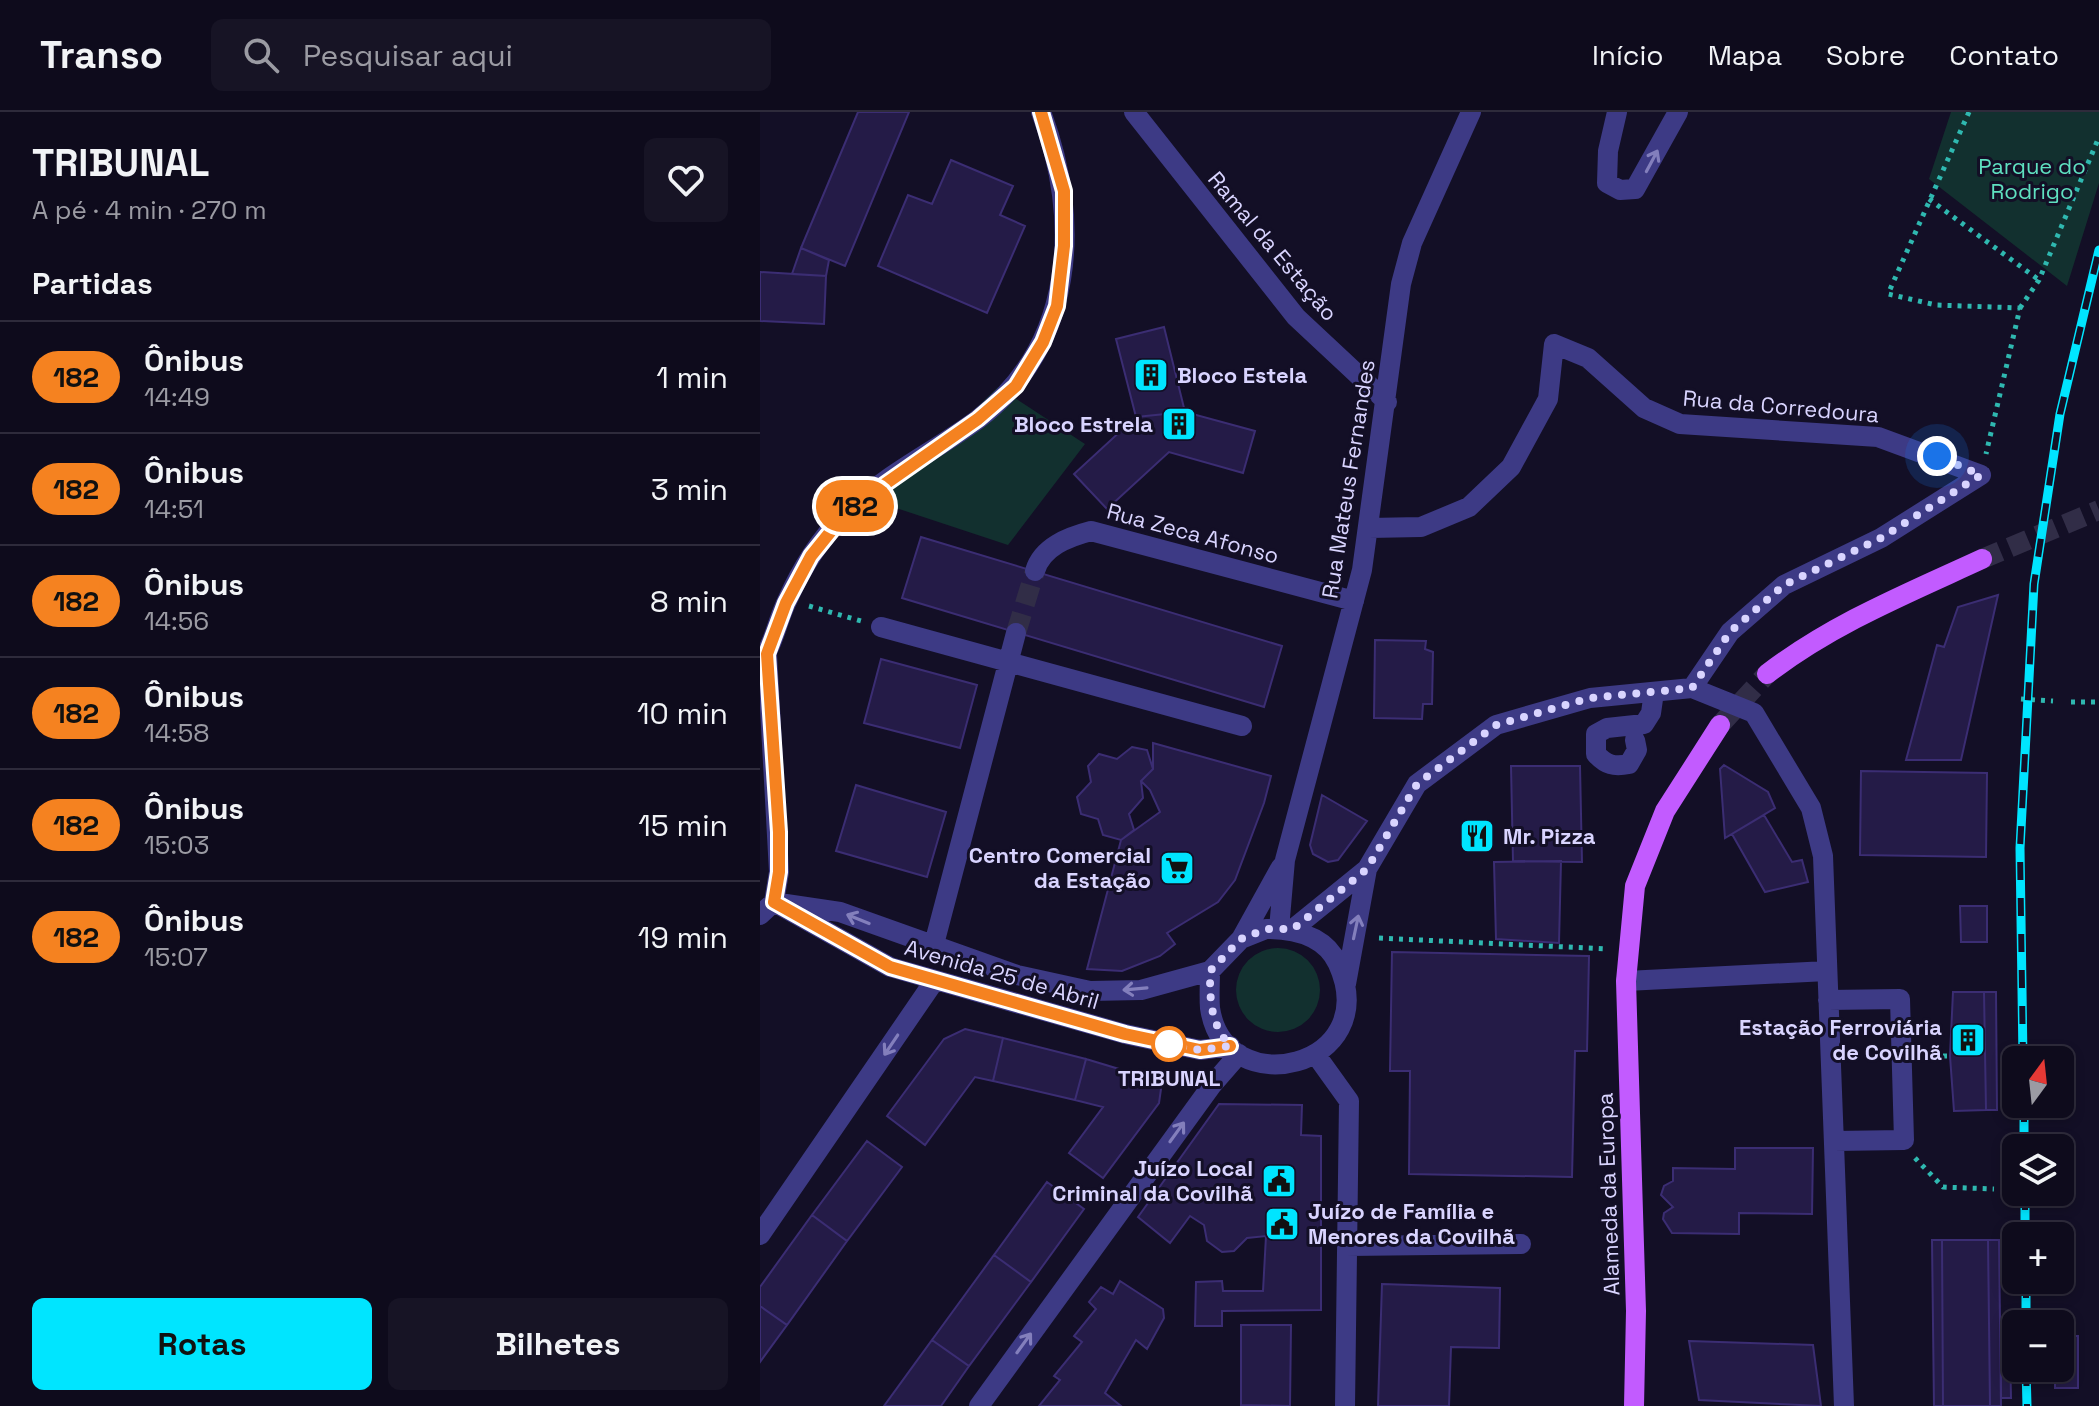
<!DOCTYPE html>
<html lang="pt">
<head>
<meta charset="utf-8">
<style>
  body { margin:0; font-family:"Space Grotesk",sans-serif; background:#171425; color:#f1f3f6; height:100vh; display:flex; flex-direction:column; font-size:30px; white-space:nowrap }
  * { box-sizing:border-box; margin:0 }
  p { font-size:26px; color:#9b9ba3 }
  .icon { flex:none; width:44px; height:44px; fill:none; stroke:currentColor; stroke-width:2; stroke-linecap:round; stroke-linejoin:round }
  .map { position:relative; flex:1; overflow:hidden }
  .panel { display:flex; flex-direction:column; background:#0e0b1c; width:760px }
  .panel>* { flex:none }
  .badge { padding:0 16px; border-radius:26px; font-size:28px; line-height:52px }
  .needle { width:52px; rotate:15deg }
  .fabs { position:absolute; left:1242px; top:934px; display:grid; gap:16px }
  .fabs a { display:grid; place-items:center; width:72px; height:72px; border-radius:12px; background:#0e0b1c; box-shadow:0 4px 12px #0003,0 0 0 2px #2e2b3b; font-size:40px }
  .you { position:absolute; width:40px; height:40px; margin:-20px; border:6px solid #fff; border-radius:50%; background:#1a73e8; box-shadow:0 0 0 12px #1a73e833 }
  .map>.badge { position:absolute; translate:-50% -50%; box-shadow:0 0 0 4px #fff }
  h2 { padding:0 32px; font-size:30px; line-height:72px }
  .round { display:grid; place-items:center; flex:none; width:84px; height:84px; border-radius:12px; background:#171425 }
  .overview { display:flex; align-items:center; justify-content:space-between; height:136px; padding:0 32px }
  h1 { font-size:38px; font-weight:700; line-height:60px }
  .action { display:flex; gap:16px; margin-top:auto; padding:16px 32px }
  .action a { flex:1; height:92px; border-radius:12px; background:#00e5ff; color:#111; font-size:32px; font-weight:700; line-height:92px; text-align:center }
  .action a+a { background:#171425; color:#f1f3f6 }
  ul { padding:0; list-style:none }
  li { display:flex; align-items:center; gap:24px; height:112px; padding:0 32px; border-top:2px solid #2e2b3b }
  li div { flex:1 }
  li b { display:block; font-size:30px }
  li em { font-style:normal }
  li .badge { min-width:88px; font-weight:700; text-align:center }
  header { display:flex; align-items:center; gap:48px; box-sizing:border-box; height:112px; padding:0 40px; background:#0e0b1c; border-bottom:2px solid #2e2b3b }
  header strong { font-size:38px }
  nav { display:flex; gap:44px; margin-inline-start:auto; font-size:28px }
  .search { width:560px; height:72px; background:#171425; display:flex; align-items:center; gap:20px; box-sizing:border-box; padding:0 28px; border-radius:12px; color:#9b9ba3; font-size:30px }
  main { display:flex; flex:1; min-height:0 }
  .map>svg:first-child { display:block }
</style>
</head>
<body>
<header>
<strong>Transo</strong>
<div class="search"><svg class="icon" aria-label="search" viewBox="0 0 24 24"><circle cx="10" cy="10" r="6"/><path d="M15 15l6 6"/></svg>Pesquisar aqui</div>
<nav><a>Início</a><a>Mapa</a><a>Sobre</a><a>Contato</a></nav>
</header>
<main>
<section class="panel">
<div class="overview"><div><h1>TRIBUNAL</h1><p>A pé · 4 min · 270 m</p></div><a class="round"><svg class="icon" aria-label="heart" viewBox="0 0 24 24"><path d="M12 20l-8-8c-3-5 5-10 8-4 3-6 11-1 8 4z"/></svg></a></div>
<h2>Partidas</h2>
<ul>
<li><span class="badge" style="background:#f58220;color:#111">182</span><div><b>Ônibus</b><p>14:49</p></div><em>1 min</em></li>
<li><span class="badge" style="background:#f58220;color:#111">182</span><div><b>Ônibus</b><p>14:51</p></div><em>3 min</em></li>
<li><span class="badge" style="background:#f58220;color:#111">182</span><div><b>Ônibus</b><p>14:56</p></div><em>8 min</em></li>
<li><span class="badge" style="background:#f58220;color:#111">182</span><div><b>Ônibus</b><p>14:58</p></div><em>10 min</em></li>
<li><span class="badge" style="background:#f58220;color:#111">182</span><div><b>Ônibus</b><p>15:03</p></div><em>15 min</em></li>
<li><span class="badge" style="background:#f58220;color:#111">182</span><div><b>Ônibus</b><p>15:07</p></div><em>19 min</em></li>
</ul>
<div class="action"><a>Rotas</a><a>Bilhetes</a></div>
</section>
<div class="map">
<svg width="1339" height="1294" viewBox="0 0 1339 1294">
  <rect width="100%" height="100%" fill="#130f26"/>
  <path fill="#12302f" d="M1191 0H1339V71L1307 174 1169 67Z
    M238 275 325 332 248 433 118 390Z
    M476 878a42 42 0 1 1 84 0a42 42 0 1 1-84 0Z"/>
  <path fill="#241b47" stroke="#3b2d73" stroke-width="2" d="M98 0H149L85 154 41 136Z
    M191 48 253 74 240 103 265 114 227 201 118 154 148 83 172 92Z
    M41 136 69 148 66 164 32 162Z
    M0 160 66 164 64 212 0 209Z
    M404 215 425 300 495 319 483 361 409 340 347 397 314 362 376 305 356 227Z
    M404 215 425 300 376 305 356 227Z
    M161 425 522 534 504 595 142 486Z
    M1238 483 1201 648H1146L1177 533 1184 535 1198 495Z
    M615 528 666 529 665 537 673 540 672 592H663L662 607 614 606Z
    M121 547 217 573 200 636 104 611Z
    M393 631 511 664 504 691 475 768 458 790 407 821 415 832 400 844 362 859 327 857 361 728 400 700 390 678 381 669 393 657Z
    M372 635 387 638 393 657 381 669 383 686 369 702 374 718 361 728 343 723 338 707 321 702 317 685 331 670 328 654 339 642 357 647Z
    M964 653 1008 680 1015 696 965 726 960 657Z
    M751 654H820L822 750 753 749Z
    M1101 659 1227 661 1226 745 1100 743Z
    M96 673 186 700 167 765 76 739Z
    M562 683 607 709 578 748 568 750 553 742 550 733Z
    M1004 703 1032 750 1042 748 1048 770 1005 780 972 722Z
    M801 749 799 831 736 827 734 750Z
    M1200 794H1227V830H1201Z
    M632 840 829 844 827 939H815L812 1065 649 1062 650 959H630Z
    M1193 880H1224L1226 998 1194 999 1190 944Z
    M1224 880H1236L1237 998H1226Z
    M205 917 243 926 233 969 215 965 165 1033 127 1004 184 927Z
    M243 926 326 947 315 988 233 969Z
    M326 947 392 967 401 977 399 991 343 1066 309 1041 343 995 315 988Z
    M1300 953H1310L1311 1003H1287L1286 992H1300Z
    M459 992 542 993 541 1023 561 1024V1198L462 1199V1214H435L436 1170 462 1169 463 1179H503L506 1124 487 1126 474 1139 462 1140 447 1129 444 1113 430 1104 410 1131 378 1105Z
    M107 1029 142 1055 87 1129 52 1103Z
    M975 1036H1053L1052 1102 979 1101V1122L912 1121 903 1107 904 1101 913 1095 901 1083 904 1074 913 1069V1056L975 1057Z
    M287 1070 324 1097 271 1170 234 1143Z
    M52 1103 87 1129 27 1213 0 1194V1175Z
    M1172 1128H1182L1183 1294H1174Z
    M1182 1128H1228L1230 1294H1183Z
    M1228 1128H1239L1241 1294H1230Z
    M234 1143 271 1170 209 1254 172 1228Z
    M360 1169 403 1197 404 1206 387 1237 376 1228 345 1281 361 1294H279L300 1268 294 1264 322 1230 314 1224 336 1197 329 1190 341 1175 353 1182Z
    M622 1172 740 1176 739 1236 691 1235 689 1294H618Z
    M0 1194 27 1213 0 1250Z
    M481 1213H531L530 1294 481 1293Z
    M1300 1224H1318V1276H1295V1256H1300Z
    M172 1228 209 1254 181 1294H124Z
    M929 1229 1053 1233 1061 1294 939 1288Z
    M1241 1234H1250L1251 1286H1241Z"/>
  <g fill="none" stroke-linecap="round" stroke-linejoin="round">
    <path stroke="#312d47" stroke-width="20" stroke-dasharray="20 10" stroke-linecap="butt" d="M256 521 275 459"/>
    <path stroke="#312d47" stroke-width="20" stroke-dasharray="20 10" stroke-linecap="butt" d="M1222 447 1339 398
      M960 613 1007 562"/>
    <path stroke="#2fb8b0" stroke-width="5" stroke-dasharray="4 6" stroke-linecap="butt" d="M1209 0 1128 182 1176 193 1260 196 1226 342
      M1169 87 1279 168
      M1260 196 1279 168 1339 25
      M49 494 101 509
      M1261 587 1293 589
      M1311 590H1339
      M619 826 848 837
      M1163 944H1190
      M1155 1046 1183 1075 1234 1077"/>
    <path stroke="#3d3a85" stroke-width="20" d="M374 0 536 205 627 290
      M857 0 848 39 847 71 860 78 875 77 918 0
      M609 416 661 415 709 395 751 355 788 287 794 232 828 246 884 296 920 312 1118 325 1221 363
      M275 459C282 435 308 425 331 419L594 489
      M121 515 482 614
      M0 550C14 533 17 509 27 489 41 457 62 424 88 399 125 363 175 339 217 308 315 234 322 108 281 0
      M932 576 970 520 1024 473 1121 426 1221 363
      M875 628 877 638 869 652C854 655 846 653 836 642V622L847 616 884 612 891 601 894 580
      M14 790 130 855 365 922 440 938 470 934
      M26 792 80 800 257 863 330 879 381 878 450 859
      M0 803 14 790 19 760 7 542
      M506 817C533 817 565 823 578 852 625 956 464 993 450 896 449 884 450 871 450 859L481 827Z
      M519 817 525 748 602 458 641 172 652 131 711 0
      M533 817 607 757
      M481 827 521 755
      M173 836 256 521
      M866 869 1067 859
      M586 872 607 757 657 672 736 613 830 586 932 576 994 601 1051 696 1063 744 1084 1294
      M1068 888 1140 887 1144 1028 1074 1029
      M556 943 589 989 585 1294
      M0 1123 175 868
      M588 1134 761 1132
      M219 1294 452 973 479 942"/>
    <path stroke="#c25bff" stroke-width="20" d="M1007 562C1072 512 1146 482 1222 447
      M874 1294 876 1199 866 869 875 774 905 699 960 613"/>
    <g stroke="#00e5ff" stroke-width="9">
      <path id="rail" d="M1263 948 1260 736 1274 472 1300 302 1339 138
        M1264 992V1036
        M1265 1080V1124
        M1266 1168V1212
        M1266 1256 1267 1294"/>
    </g>
    <use href="#rail" stroke="#130f26" stroke-width="6" stroke-dasharray="18" stroke-linecap="butt"/>
  </g>
  <defs><path id="oneway-shaft" d="M-6 0H5M1.5-3L5.5 0L1.5 3" fill="none" stroke-width="1.6" stroke-linecap="round" stroke-linejoin="round" transform="scale(2)"/></defs>
  <g stroke="#837fbc">
    <use href="#oneway-shaft" transform="translate(892 49) rotate(-62)"/>
    <use href="#oneway-shaft" transform="translate(98 807) rotate(-158)"/>
    <use href="#oneway-shaft" transform="translate(596 815) rotate(-78)"/>
    <use href="#oneway-shaft" transform="translate(375 877) rotate(175)"/>
    <use href="#oneway-shaft" transform="translate(131 933) rotate(124)"/>
    <use href="#oneway-shaft" transform="translate(417 1020) rotate(-54)"/>
    <use href="#oneway-shaft" transform="translate(264 1231) rotate(-54)"/>
  </g>
  <g fill="none" stroke-linecap="round" stroke-linejoin="round">
    <g stroke="#fff" stroke-width="18">
      <path id="line" d="M281 0 304 79V134L297 194 283 230 256 274 218 307 88 398 51 444 26 491 7 542 19 720V760L14 790 130 855 365 922 440 938 470 934"/>
    </g>
    <use href="#line" stroke="#f58220" stroke-width="12"/>
    <path stroke="#d9d4ff" stroke-width="8" stroke-dasharray="0 14.4" d="M409 932 440 938 470 934C450 911 450 888 450 859L481 827 506 817H533L607 757 657 672 736 613 830 586 932 576 970 520 1024 473 1121 426 1221 363 1177 344"/>
  </g>
  <defs>
    <g id="building-square" transform="scale(1.8)"><rect x="-9" y="-9" width="18" height="18" rx="4" fill="#00e5ff" stroke="#130f26"/><path d="M-4-6H4V6H1V3H-1V6H-4ZM-2.5-4.3h1.7v1.8h-1.7ZM.8-4.3h1.7v1.8H.8ZM-2.5-1h1.7V.8h-1.7ZM.8-1h1.7V.8H.8Z" fill="#111"/></g>
    <g id="restaurant-square" transform="scale(1.8)"><rect x="-9" y="-9" width="18" height="18" rx="4" fill="#00e5ff" stroke="#130f26"/><path d="M-5-6h1v4h1v-4h1v4h1v-4h1v5L-1.5 .5V6h-2V.5L-5-1ZM5-6V6H3V1.5H1.5Q1.5-4 5-6Z" fill="#111"/></g>
    <g id="supermarket-square" transform="scale(1.8)"><rect x="-9" y="-9" width="18" height="18" rx="4" fill="#00e5ff" stroke="#130f26"/><path d="M-6-5.5h2.5l.6 2H6L4.5 2H-2.5L-4.4-4H-6ZM-1.5 3.2a1.3 1.3 0 1 0 .1 0ZM3 3.2a1.3 1.3 0 1 0 .1 0Z" fill="#111"/></g>
    <g id="civic-square" transform="scale(1.8)"><rect x="-9" y="-9" width="18" height="18" rx="4" fill="#00e5ff" stroke="#130f26"/><path d="M-.6-6.5H3V-4.5H.6V-3L4-1V1h2V6H-6V1h2V-1L-.6-3ZM-1.2 2.5V6h2.4V2.5Z" fill="#111"/></g>
  </defs>
  <g fill-rule="evenodd">
    <use href="#building-square" x="391" y="263"/>
    <use href="#building-square" x="419" y="312"/>
    <use href="#restaurant-square" x="717" y="724"/>
    <use href="#supermarket-square" x="417" y="756"/>
    <use href="#building-square" x="1208" y="928"/>
    <use href="#civic-square" x="519" y="1069"/>
    <use href="#civic-square" x="522" y="1112"/>
  </g>
  <circle fill="#fff" stroke="#f58220" stroke-width="4" cx="409" cy="932" r="16"/>
  <g text-anchor="middle" dominant-baseline="central" stroke-width="6" stroke-linejoin="round" paint-order="stroke">
    <g font-size="22" fill="#5fe0c0" stroke="#130f26">
      <text x="1272" y="54">Parque do<tspan x="1272" dy="25">Rodrigo</tspan></text>
    </g>
    <g font-size="22" fill="#d9d4ff" stroke="#130f26">
      <text transform="translate(513 134) rotate(50)">Ramal da Estação</text>
      <text transform="translate(1021 294) rotate(5)">Rua da Corredoura</text>
      <text transform="translate(588 367) rotate(-81)">Rua Mateus Fernandes</text>
      <text transform="translate(433 421) rotate(15)">Rua Zeca Afonso</text>
      <text transform="translate(242 862) rotate(16)">Avenida 25 de Abril</text>
      <text transform="translate(848 1082) rotate(-92)">Alameda da Europa</text>
    </g>
    <g font-size="22" font-weight="bold" fill="#d9d4ff" stroke="#130f26" text-anchor="end">
      <text x="417" y="263" text-anchor="start">Bloco Estela</text>
      <text x="393" y="312">Bloco Estrela</text>
      <text x="743" y="724" text-anchor="start">Mr. Pizza</text>
      <text x="391" y="743">Centro Comercial<tspan x="391" dy="25">da Estação</tspan></text>
      <text x="1182" y="915">Estação Ferroviária<tspan x="1182" dy="25">de Covilhã</tspan></text>
      <text x="493" y="1056">Juízo Local<tspan x="493" dy="25">Criminal da Covilhã</tspan></text>
      <text x="548" y="1099" text-anchor="start">Juízo de Família e<tspan x="548" dy="25">Menores da Covilhã</tspan></text>
    </g>
    <g font-size="22" font-weight="bold" fill="#d9d4ff" stroke="#130f26">
      <text x="409" y="966">TRIBUNAL</text>
    </g>
  </g>
</svg>
<div class="fabs">
<a><svg class="needle" viewBox="-14 -14 28 28"><path d="M0-13l5 13h-10z" fill="#e53935"/><path d="M0 13l5-13h-10z" fill="#9b9ba3"/></svg></a>
<a><svg class="icon" aria-label="layers" viewBox="0 0 24 24"><path d="M12 4l9 5-9 5-9-5zM3 14l9 5 9-5"/></svg></a>
<a>+</a>
<a>−</a>
</div>
<div class="you" style="left:1177px;top:344px"></div>
<b class="badge" style="left:95px;top:394px;background:#f58220;color:#111">182</b>
</div>
</main>
</body>
</html>
